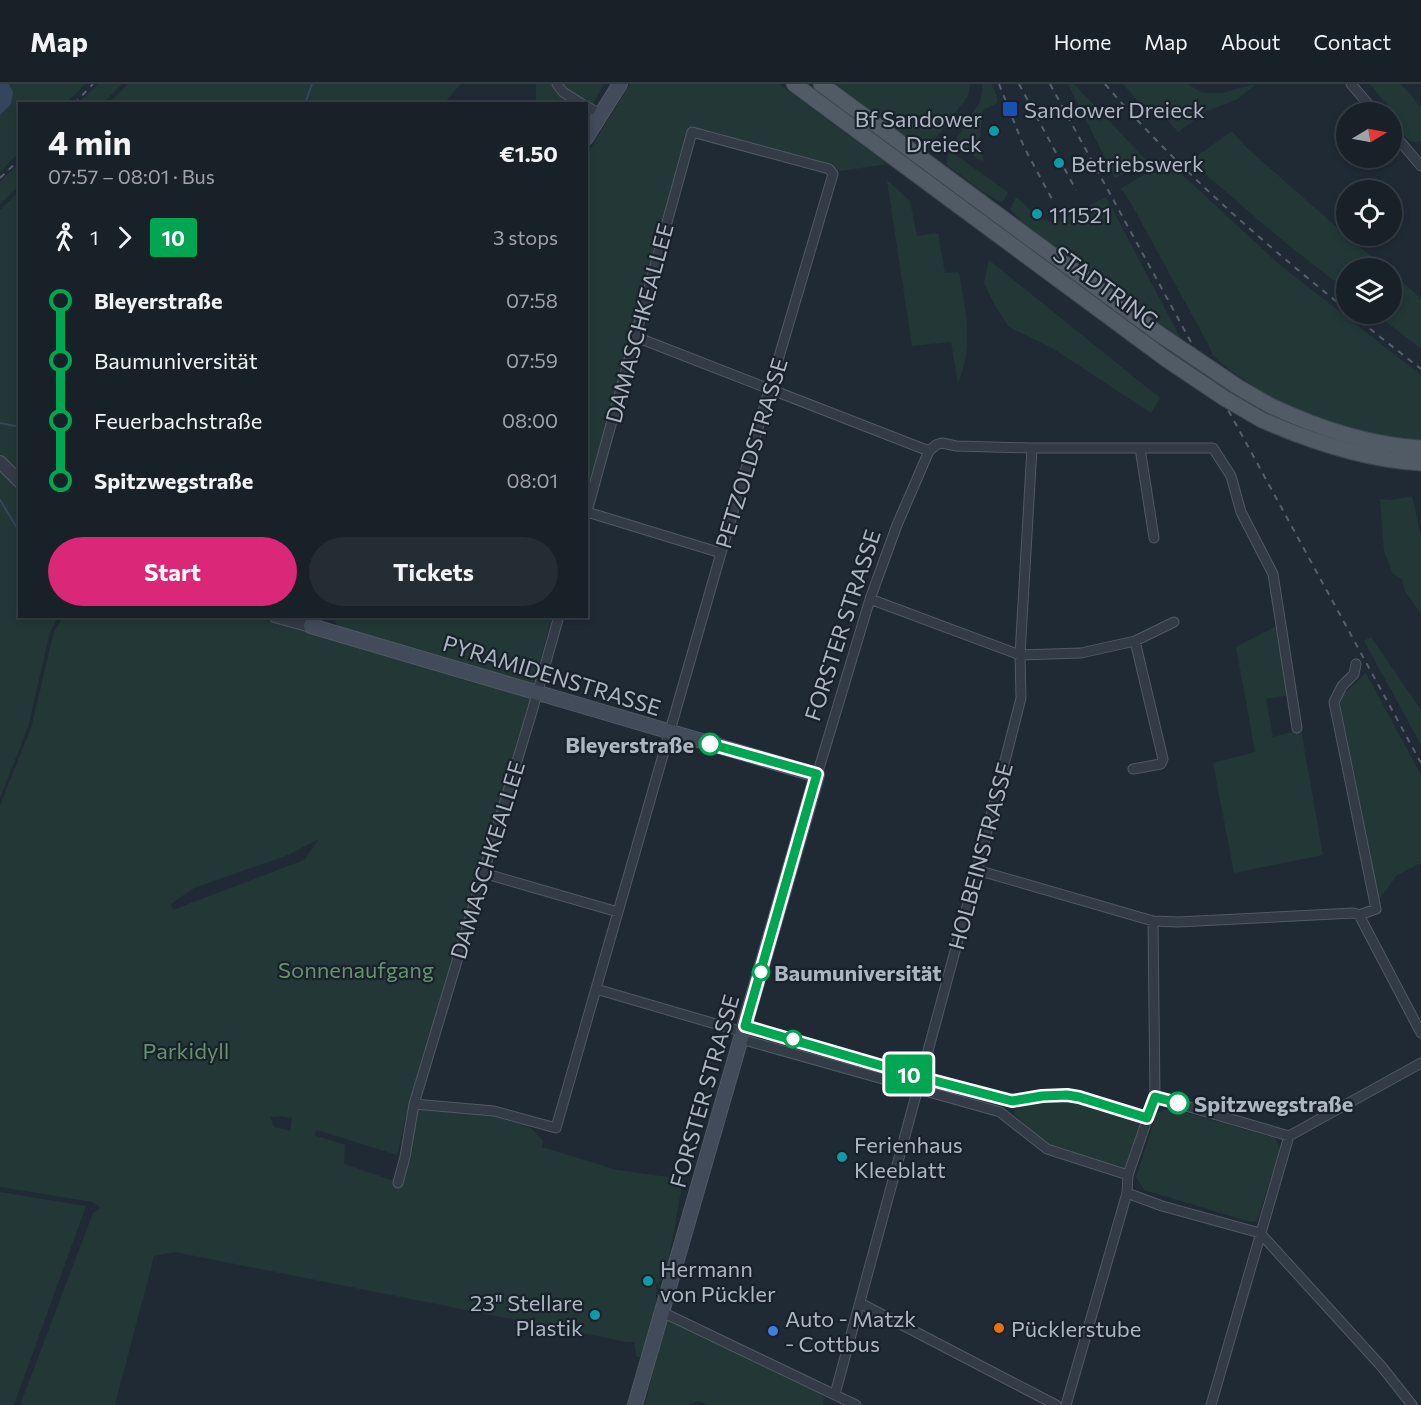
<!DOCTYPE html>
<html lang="en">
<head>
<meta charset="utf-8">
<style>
  body { margin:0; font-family:Commissioner,sans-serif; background:#252d34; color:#f1f3f6; height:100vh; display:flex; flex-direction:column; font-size:22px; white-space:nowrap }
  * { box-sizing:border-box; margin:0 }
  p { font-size:20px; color:#9fa3a8 }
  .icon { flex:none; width:33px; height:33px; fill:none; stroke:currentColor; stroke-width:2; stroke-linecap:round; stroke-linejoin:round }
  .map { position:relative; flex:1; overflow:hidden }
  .sheet { position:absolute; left:18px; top:18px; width:570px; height:516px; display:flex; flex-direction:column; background:#182028; border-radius:0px; box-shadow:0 3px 9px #0003,0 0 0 2px #363e45 }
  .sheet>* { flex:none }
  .badge { padding:0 12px; border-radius:4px; font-size:21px; line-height:39px }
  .needle { width:39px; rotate:80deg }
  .fabs { position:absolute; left:1336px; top:18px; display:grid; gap:12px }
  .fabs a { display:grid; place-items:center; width:66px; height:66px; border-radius:50%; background:#182028; box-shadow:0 3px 9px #0003,0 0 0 2px #363e45; font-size:30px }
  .map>.badge { position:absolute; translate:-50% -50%; box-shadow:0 0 0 3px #fff }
  .legs { display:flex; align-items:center; gap:9px; height:66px; padding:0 30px; font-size:20px }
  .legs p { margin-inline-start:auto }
  .summary { display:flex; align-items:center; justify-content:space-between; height:102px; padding:0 30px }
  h1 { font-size:33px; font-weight:700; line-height:45px }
  .button { display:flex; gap:12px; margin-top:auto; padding:12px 30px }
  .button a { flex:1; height:69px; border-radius:36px; background:#db2777; color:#fff; font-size:24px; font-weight:700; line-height:69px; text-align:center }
  .button a+a { background:#252d34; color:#f1f3f6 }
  ul { padding:0 30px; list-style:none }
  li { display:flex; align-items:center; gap:21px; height:60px; font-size:22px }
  li i { display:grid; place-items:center; width:9px; height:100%; margin:0 8px; background:currentColor }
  li i::after { content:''; width:15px; height:15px; margin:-8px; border:4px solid; border-radius:50%; background:#182028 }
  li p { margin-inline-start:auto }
  li:first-child i { background:linear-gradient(#0000 50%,currentColor 0) }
  li:last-child i { background:linear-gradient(currentColor 50%,#0000 0) }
  header { display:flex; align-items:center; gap:36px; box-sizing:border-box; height:84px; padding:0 30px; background:#182028; border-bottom:2px solid #363e45 }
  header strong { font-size:28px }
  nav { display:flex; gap:33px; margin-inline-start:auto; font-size:21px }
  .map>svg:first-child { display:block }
</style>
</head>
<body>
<header>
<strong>Map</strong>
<nav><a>Home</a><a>Map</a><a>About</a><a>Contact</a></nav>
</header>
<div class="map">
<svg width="1421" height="1321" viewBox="0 0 1421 1321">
  <rect width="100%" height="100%" fill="#202a35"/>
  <path fill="#233737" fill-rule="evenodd" d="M0 0H85L66 19 20 20 19 68 0 88Z
    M98 0H122L103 19H78Z
    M128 0H461L444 19H109Z
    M536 0H604L587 31 586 20H536Z
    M630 0H779L887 80 841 87 689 43 587 411V70Z
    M836 0H970L968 12 929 63 921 64Z
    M983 0H992L997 13V19L983 26 979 60 984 76 982 77 953 60 980 18Z
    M1068 0H1074L1146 76 1133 86 1115 94Z
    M1123 0H1187L1201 8 1211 9H1222L1256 0 1238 15 1205 28 1178 48 1156 23 1148 29Z
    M1370 0H1401L1421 23V57C1410 61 1404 51 1397 43L1402 39 1396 32 1392 35V28H1384L1383 26 1388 22Z
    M1232 47 1246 63 1358 162 1386 184H1347V207L1282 156 1190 77Z
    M949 66 1005 106 1008 109 1002 119 983 108 950 83 946 80Z
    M1163 73 1280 181 1421 291V356C1357 353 1279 325 1229 285 1220 278 1212 273 1209 262L1132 121 1123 107 1120 105 1147 89Z
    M19 79V102L0 120V98Z
    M887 96 910 117 917 152 938 149 945 189 959 188C966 230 974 259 958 300L951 258 912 262Z
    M19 108V391L0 369V126Z
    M1016 113C1028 123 1039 136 1055 139L1106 113 1181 255 1027 142 1010 125Z
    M989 176 1160 314 1151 329 1052 264 1009 243 994 220 984 199Z
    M1392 189 1421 214V265L1376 230H1392Z
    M1067 191H1069L1201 287 1205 296 1066 193Z
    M0 384 19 405 20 532 58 533 50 548 28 643 0 714Z
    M1412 412 1421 452V530L1405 507 1402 495 1393 490 1384 467 1380 415 1392 416Z
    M63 533H254L531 612 409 1019 397 1071 317 1046 314 1051 345 1061 344 1080 400 1099 418 1024 493 1032 530 1043 543 1057 542 1063 617 1086 683 1095 666 1192 656 1201V1221L642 1274 636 1272 634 1258H627L175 1168 154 1172 115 1321H20L93 1129 101 1124 93 1118 0 1103V721L31 644 54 548ZM319 755 304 776 173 826 171 820 194 804 288 771ZM282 1032 292 1034 290 1047 274 1043 270 1033Z
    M331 533H552L533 602 341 545Z
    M1278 541 1291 611 1266 615 1273 653 1301 646 1323 771 1234 789 1213 679 1255 668 1236 563Z
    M1371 553 1421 626V661L1364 557Z
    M1366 589 1421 691V779L1397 791 1379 816 1340 618 1344 609Z
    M1061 1016 1078 1018 1141 1039 1128 1085 1050 1060 1039 1053 1014 1030 1015 1024 1043 1018Z
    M1169 1024 1275 1054 1280 1065 1257 1137 1251 1138 1144 1106 1136 1093 1157 1029Z
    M0 1108 86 1122 14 1321H0Z
    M666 1233 814 1304 824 1313 823 1321H709L698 1317 688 1321H645Z"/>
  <path fill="#33465d" d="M0 0H9L13 8 11 20 0 31Z"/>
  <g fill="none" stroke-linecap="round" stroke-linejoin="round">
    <path stroke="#33465d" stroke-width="2" d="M305 20 312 0
      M0 339 20 343
      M0 416 20 449"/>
    <g stroke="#505964" stroke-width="11">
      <path id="minor" d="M557 0 563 8 582 20
        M1351 0 1375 28
        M586 22 601 30
        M1392 48 1421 82
        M636 253 929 367
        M1140 364 1154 454
        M587 428 721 469
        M870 515 1020 571 1081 569 1135 557 1174 538
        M559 532 533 624 414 1020 494 1027 556 1044 721 469 833 90 829 85 692 48 586 431
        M1356 580 1354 590 1342 602 1334 618 1376 825 1359 831
        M1133 685 1161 680 1163 675 1135 557
        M817 691 870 515 897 441 929 367 936 361 942 359 956 362 1032 364H1213L1231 392 1241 428 1273 490 1297 644
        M977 786 1153 837 1178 838 1354 829 1359 831
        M483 789 618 828
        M1359 831 1421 949
        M596 905 743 948
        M745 942 920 993 1012 1017 1042 1012 1067 1011 1079 1013 1147 1034
        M741 955 1000 1028 1047 1065 1128 1091
        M1155 1013 1289 1052 1421 979
        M398 1099 405 1073 414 1020
        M1127 1109 1162 1122 1260 1149 1382 1283 1412 1321
        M860 1219 1056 1321
        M662 1228 856 1321
        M835 1310 977 786 1021 614 1020 571 1032 364
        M1066 1321 1127 1109 1128 1091 1155 1013 1153 837
        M1211 1321 1289 1052"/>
    </g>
    <g stroke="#505964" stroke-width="14">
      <path id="tertiary" d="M0 378 20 398
        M275 532 311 542"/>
    </g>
    <g stroke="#505964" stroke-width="16">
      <path id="secondary" d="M586 54 620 0
        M315 532 311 542 817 691 635 1321"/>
    </g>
    <g stroke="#3c454f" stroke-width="17">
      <path id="primary" d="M794 0 1166 275
        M821 0 1158 249
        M1271 322C1318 344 1368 361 1421 364
        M1262 336C1312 358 1366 376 1421 379"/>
    </g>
    <use href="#minor" stroke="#333b46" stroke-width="9"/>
    <use href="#tertiary" stroke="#333b46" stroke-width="12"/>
    <use href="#secondary" stroke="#414b59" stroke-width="14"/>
    <use href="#primary" stroke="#515b66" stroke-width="15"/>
    <path stroke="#55606d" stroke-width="2" stroke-dasharray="6 6" stroke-linecap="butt" d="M999 0 1024 63 1054 119
      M1019 0 1076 106
      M1050 0 1421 679
      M1105 0C1177 84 1261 157 1347 226
      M74 20 93 0
      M0 94 20 75
      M1351 230 1421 285"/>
    <g stroke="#3c454f" stroke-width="17" stroke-linecap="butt">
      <path id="primary-bridge" d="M1158 249 1238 303 1271 322
        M1166 275 1224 314 1262 336"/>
    </g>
    <use href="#primary-bridge" stroke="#515b66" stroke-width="15"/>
  </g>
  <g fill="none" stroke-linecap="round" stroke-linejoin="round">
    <g stroke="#fff" stroke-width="14">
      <path id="line-1" d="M710 660 817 690 745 942 920 993 1012 1017 1042 1012 1067 1011 1079 1013 1147 1034 1155 1013 1178 1019"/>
    </g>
    <use href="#line-1" stroke="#00a651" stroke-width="9"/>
  </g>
  <rect fill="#1a4fb4" stroke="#19212a" stroke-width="2" x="1002" y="17" width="16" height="16" rx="3"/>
  <g fill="#0f9aa8" stroke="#19212a" stroke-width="2">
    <circle cx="994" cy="47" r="6"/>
    <circle cx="1059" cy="79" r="6"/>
    <circle cx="1037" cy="130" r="6"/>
    <circle cx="842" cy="1073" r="6"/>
    <circle cx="648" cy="1197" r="6"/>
    <circle cx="595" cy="1231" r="6"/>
  </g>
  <g fill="#fff" stroke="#00a651" stroke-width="3">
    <circle cx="710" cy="660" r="10"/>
    <circle cx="761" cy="888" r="8"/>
    <circle cx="793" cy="955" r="8"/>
    <circle cx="1178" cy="1019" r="10"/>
  </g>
  <circle fill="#e8710a" stroke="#19212a" stroke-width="2" cx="999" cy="1244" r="6"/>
  <circle fill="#3f7fe0" stroke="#19212a" stroke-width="2" cx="773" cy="1247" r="6"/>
  <g text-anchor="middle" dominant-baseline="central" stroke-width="4.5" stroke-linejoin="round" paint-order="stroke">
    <g font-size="22" fill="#adb6c3" stroke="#19212a" text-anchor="start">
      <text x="1024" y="25">Sandower Dreieck</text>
      <text x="982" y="34" text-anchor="end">Bf Sandower<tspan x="982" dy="25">Dreieck</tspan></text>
      <text x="1071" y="79">Betriebswerk</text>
      <text x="1049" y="130">111521</text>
      <text x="854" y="1060">Ferienhaus<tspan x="854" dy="25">Kleeblatt</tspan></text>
      <text x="660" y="1184">Hermann<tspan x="660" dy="25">von Pückler</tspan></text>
      <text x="583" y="1218" text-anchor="end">23" Stellare<tspan x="583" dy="25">Plastik</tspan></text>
      <text x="785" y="1234">Auto - Matzk<tspan x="785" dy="25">- Cottbus</tspan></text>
      <text x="1011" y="1244">Pücklerstube</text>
    </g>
    <g font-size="22" fill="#adb6c3" stroke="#19212a">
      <text transform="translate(1106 203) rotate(36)">STADTRING</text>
      <text transform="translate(639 239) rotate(-75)">DAMASCHKEALLEE</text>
      <text transform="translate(751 369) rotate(-73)">PETZOLDSTRASSE</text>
      <text transform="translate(842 541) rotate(-72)">FORSTER STRASSE</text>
      <text transform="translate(552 591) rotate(17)">PYRAMIDENSTRASSE</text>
      <text transform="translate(980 772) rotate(-75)">HOLBEINSTRASSE</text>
      <text transform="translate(487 776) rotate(-73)">DAMASCHKEALLEE</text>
      <text transform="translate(704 1007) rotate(-74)">FORSTER STRASSE</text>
    </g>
    <g font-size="22" font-weight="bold" fill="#adb6c3" stroke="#19212a" text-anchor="start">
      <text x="694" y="660" text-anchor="end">Bleyerstraße</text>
      <text x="774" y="888">Baumuniversität</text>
      <text x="1194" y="1019">Spitzwegstraße</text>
    </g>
    <g font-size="22" fill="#66926e" stroke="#19212a">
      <text x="356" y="885">Sonnenaufgang</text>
      <text x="186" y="966">Parkidyll</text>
    </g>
  </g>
</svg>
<div class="fabs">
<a><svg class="needle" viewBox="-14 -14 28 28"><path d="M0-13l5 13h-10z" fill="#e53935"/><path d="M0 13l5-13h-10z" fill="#9fa3a8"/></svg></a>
<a><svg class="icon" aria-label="locate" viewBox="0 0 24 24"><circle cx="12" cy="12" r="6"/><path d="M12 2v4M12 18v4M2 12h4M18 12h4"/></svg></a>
<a><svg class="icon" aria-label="layers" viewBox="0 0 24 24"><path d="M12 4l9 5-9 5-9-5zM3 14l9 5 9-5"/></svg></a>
</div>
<b class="badge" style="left:909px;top:990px;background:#00a651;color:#fff">10</b>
<section class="sheet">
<div class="summary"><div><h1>4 min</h1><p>07:57 – 08:01 · Bus</p></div><b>€1.50</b></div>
<div class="legs"><svg class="icon" aria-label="walk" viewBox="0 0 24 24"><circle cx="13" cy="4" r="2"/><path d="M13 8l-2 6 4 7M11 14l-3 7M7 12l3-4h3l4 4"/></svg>1<svg class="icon" aria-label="forward" viewBox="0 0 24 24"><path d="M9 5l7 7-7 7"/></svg><b class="badge" style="background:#00a651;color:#fff">10</b><p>3 stops</p></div>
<ul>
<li><i style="color:#00a651"></i><b>Bleyerstraße</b><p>07:58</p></li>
<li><i style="color:#00a651"></i><span>Baumuniversität</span><p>07:59</p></li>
<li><i style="color:#00a651"></i><span>Feuerbachstraße</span><p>08:00</p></li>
<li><i style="color:#00a651"></i><b>Spitzwegstraße</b><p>08:01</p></li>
</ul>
<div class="button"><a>Start</a><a>Tickets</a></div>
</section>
</div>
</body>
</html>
